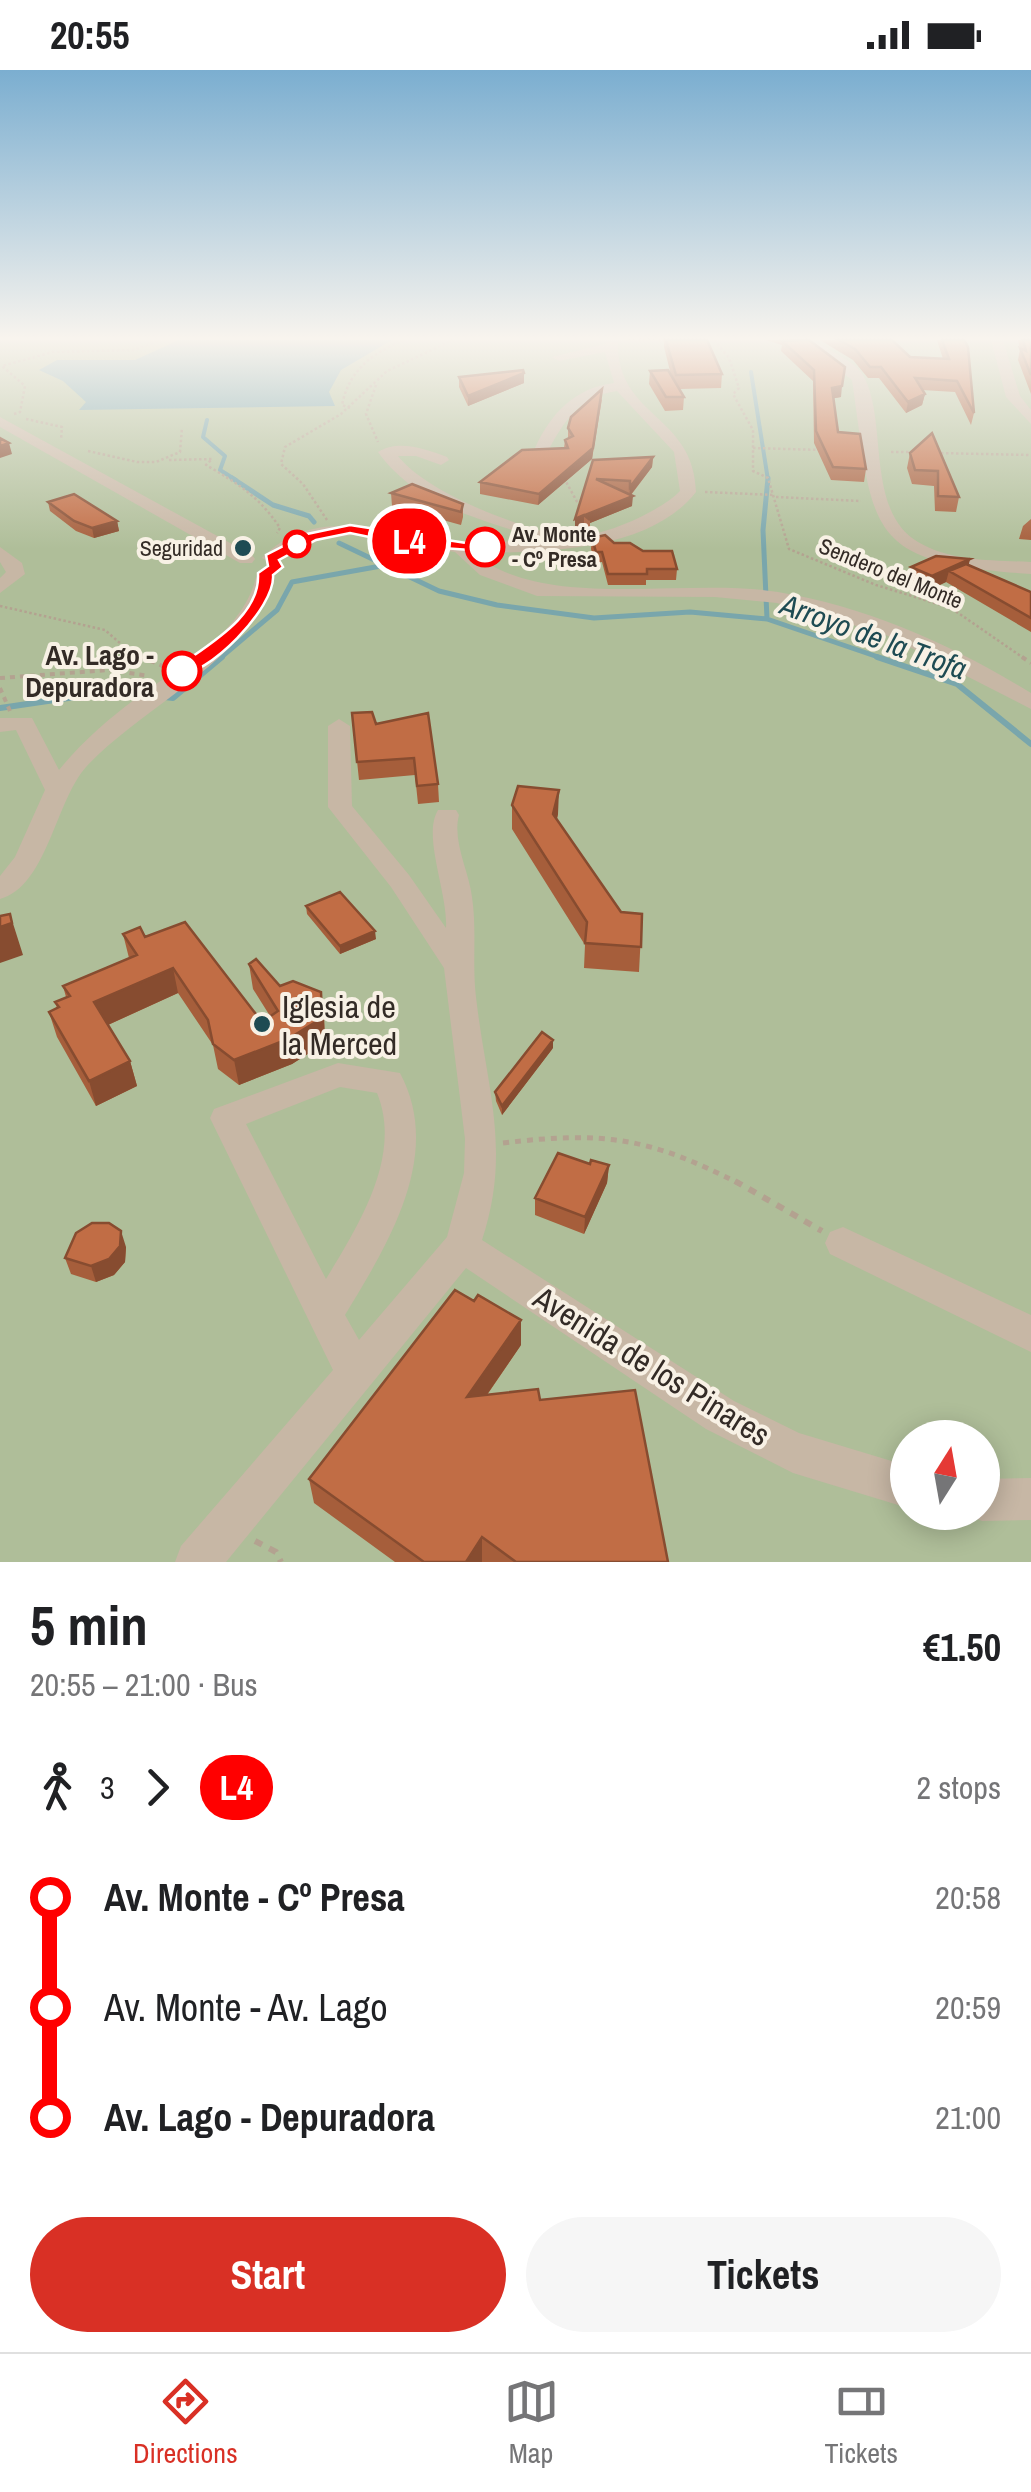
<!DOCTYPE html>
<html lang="en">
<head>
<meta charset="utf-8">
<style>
  body { margin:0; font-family:"Archivo Narrow",sans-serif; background:#f6f6f6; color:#202124; height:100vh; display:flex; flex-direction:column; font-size:38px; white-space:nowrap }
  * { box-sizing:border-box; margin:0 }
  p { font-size:32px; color:#757577 }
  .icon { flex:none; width:55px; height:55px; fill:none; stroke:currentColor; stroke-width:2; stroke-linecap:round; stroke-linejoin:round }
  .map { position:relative; height:1492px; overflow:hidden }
  .sheet { display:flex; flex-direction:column; background:#fff; flex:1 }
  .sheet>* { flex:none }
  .badge { padding:0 20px; border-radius:32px; font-size:35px; line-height:65px }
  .needle { width:65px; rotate:11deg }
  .tools { position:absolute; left:890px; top:1350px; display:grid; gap:20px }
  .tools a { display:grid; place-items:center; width:110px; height:110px; border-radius:50%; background:#fff; box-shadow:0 5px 25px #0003; font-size:50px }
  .map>.badge { position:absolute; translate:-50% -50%; box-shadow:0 0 0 5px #fff }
  .legs { display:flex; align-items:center; gap:15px; height:110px; padding:0 30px; font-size:32px }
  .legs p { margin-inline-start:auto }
  .head { display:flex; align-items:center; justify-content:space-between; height:170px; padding:0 30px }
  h1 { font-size:55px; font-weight:700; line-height:75px }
  .button { display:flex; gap:20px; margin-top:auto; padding:20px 30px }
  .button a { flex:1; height:115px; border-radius:60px; background:#d93025; color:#fff; font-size:40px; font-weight:700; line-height:115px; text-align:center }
  .button a+a { background:#f6f6f6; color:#202124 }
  ul { padding:0 30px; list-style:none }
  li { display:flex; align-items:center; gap:35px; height:110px; font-size:38px }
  li i { display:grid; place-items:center; width:15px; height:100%; margin:0 12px; background:currentColor }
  li i::after { content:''; width:25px; height:25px; margin:-12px; border:8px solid; border-radius:50%; background:#fff }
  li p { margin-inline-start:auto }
  li:first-child i { background:linear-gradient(#0000 50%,currentColor 0) }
  li:last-child i { background:linear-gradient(currentColor 50%,#0000 0) }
  .status { display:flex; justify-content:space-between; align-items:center; height:70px; padding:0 50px; background:#fff; direction:ltr }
  .status svg { height:28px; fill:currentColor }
  .menu { display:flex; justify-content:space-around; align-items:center; height:140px; border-top:2px solid #e0e0e0; background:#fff; font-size:28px; color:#757577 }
  .menu a { display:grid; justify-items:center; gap:5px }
  .menu .selected { color:#d93025 }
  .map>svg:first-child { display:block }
</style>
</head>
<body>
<div class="status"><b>20:55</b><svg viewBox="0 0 49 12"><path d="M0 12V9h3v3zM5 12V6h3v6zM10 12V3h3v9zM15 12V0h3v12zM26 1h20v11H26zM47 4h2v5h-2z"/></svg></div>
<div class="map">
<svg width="1031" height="1492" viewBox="0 0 1031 1492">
  <rect width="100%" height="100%" fill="#f0e7d9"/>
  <path fill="#afbe99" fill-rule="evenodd" d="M0 270H1031V1492H0ZM908 1368H982V1442H908Z"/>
  <path fill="#79a6ac" d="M179 270H392L341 300 329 322 335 336 79 340 86 332 63 311 39 300 57 290H135Z"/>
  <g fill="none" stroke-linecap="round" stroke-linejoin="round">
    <path stroke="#79a6ac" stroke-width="4" d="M751 302 768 410
      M207 350 203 367 225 386 220 400 236 410"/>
    <path stroke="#79a6ac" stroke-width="5" d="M232 408 273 435 309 446 314 452
      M339 473 439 521 497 535 594 548 690 542 767 549 884 589
      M767 549 763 460 768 408
      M219 589 277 540 292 512 381 496"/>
    <path stroke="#79a6ac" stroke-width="6" d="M877 587 957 614 1031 674
      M165 627 173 628 222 587
      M0 638 109 622 147 625"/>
    <path stroke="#b3a290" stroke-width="2.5" stroke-dasharray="2.5 2.5" stroke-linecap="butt" d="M628 270H677
      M714 270 729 288 739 318 733 324 753 360V401L768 408 789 479 876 515 951 538 1025 589
      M376 315 366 344 378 372
      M350 338 342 335C349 300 373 282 405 270
      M14 344 20 342 25 316 2 296 53 282 134 280 160 270
      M26 349 62 357 61 370
      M753 378 821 380
      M88 381 137 392H156L180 382 182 358
      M891 382H911
      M936 383 1031 385
      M169 390 212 389 206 395C237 413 260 427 280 458L277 463
      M564 408 581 439
      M705 422 775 425
      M776 427 861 431
      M327 450 303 414 281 394 285 377 341 344 387 301 453 270
      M0 536 105 560 129 581 147 589"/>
    <path stroke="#b3a290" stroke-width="4" stroke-dasharray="5 5" stroke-linecap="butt" d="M141 587 165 597
      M1022 587 1031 593
      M0 608 109 600 149 606
      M0 618 10 641"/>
    <path stroke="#b3a290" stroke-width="5" stroke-dasharray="6 6" stroke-linecap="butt" d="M503 1073C604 1061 648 1067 740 1114"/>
    <path stroke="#b3a290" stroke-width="6" stroke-dasharray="8 8" stroke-linecap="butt" d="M735 1111 822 1161
      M255 1471 276 1482 281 1492"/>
    <path fill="#c7b7a5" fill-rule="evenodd" d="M606 270H618C615 348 694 343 696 422 649 482 544 482 474 483 542 542 687 507 778 522 868 537 953 575 1031 623V639L884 564 777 533 715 527 537 526 480 505 455 482 353 465 320 470 271 493 262 488C314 435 377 463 438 470 471 474 506 472 539 469 479 448 417 436 378 382 398 369 426 379 447 387L449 390 441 395 416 386H398C427 423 516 456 561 466 591 473 659 443 680 421L674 382 617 321C580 326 564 351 548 381L535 378C551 343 575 318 614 313L605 282 559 291 552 287 605 274Z
      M800 270C815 270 822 275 835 283 846 290 858 295 864 307 888 351 865 441 918 472 951 492 994 490 1031 492V504C863 493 874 462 852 310Z
      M991 270H1003L1020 326 1031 340V354L1006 327Z
      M0 347 252 485 255 489 252 493H240L0 357Z
      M0 477 22 493 25 504 0 523V508L6 502 0 492Z
      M266 497 275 503C262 581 139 639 86 697 55 732 47 816 0 829V806L15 787 45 720 16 660 0 662V648H32L59 700C80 674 107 650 134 630 179 596 245 563 257 503Z
      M339 649 350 656 352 736 409 805 446 858C448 823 422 766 438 740H456L459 745C452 771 469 801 472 827 477 860 472 894 476 927 486 1016 512 1080 482 1170L734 1331 799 1363 908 1396V1438L793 1403 706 1359 466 1198 226 1492H175L181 1476 333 1300 210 1048 214 1039 338 993 400 1003C444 1085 388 1174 345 1245L359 1270 447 1167 464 1103 465 1069 444 898 391 817 328 737V656ZM340 1017 377 1023C403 1086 358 1156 326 1209L246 1054Z
      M843 1157 1031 1245V1282L830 1184 825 1173 830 1162Z
      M1031 1408V1450L982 1451 967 1445 982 1442V1409Z"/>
  </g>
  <path fill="#a65e3b" d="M664 270H707L722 304 721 318 680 319 684 327 683 340 665 341 649 314 650 301 671 305 664 277Z
    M766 270H809L841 327 834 328 838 362 866 399 864 412 831 410 814 373 813 311 781 281 782 275Z
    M820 270H892L910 287 943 289 937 270H964L974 343 971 355 955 322 922 320 925 324 922 335 906 343 879 308H868L853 290Z
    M1018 270H1031V324L1018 290 1020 279Z
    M459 307 524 313 468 336 459 317Z
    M602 329 592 389 538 435 480 424V412L564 378 565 370 568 369V358Z
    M932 363 959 427 956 442 935 441 934 416 912 414 907 398 910 383Z
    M653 387 652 397 631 425 632 436 590 453V461L584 456 575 459 593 390Z
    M391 423 463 434V447L461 455 392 436Z
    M48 432 117 451 119 461 94 468 76 461 50 441Z
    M1031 449V470L1019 469 1023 456Z
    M592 468 643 481 677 499 676 510H646V515H608L602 492 595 493 591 479Z
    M970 489 968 495 1031 522V562L946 512 929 520 908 510 911 497Z
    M352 643 376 654 428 643 438 714 439 732 418 734 415 705 359 710Z
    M512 735 558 744 557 749 621 842 642 844 639 902 584 898 585 875 512 759Z
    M306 836 376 869 340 884 307 844Z
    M123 864 145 867 262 952 270 946 253 919 249 894 324 947 325 973 292 994 239 1015 218 999 213 975 178 923 108 955 130 991 137 1016 96 1036 57 967 49 942 57 938 55 932 66 927 63 916 129 888Z
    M553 978 502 1045 496 1031 495 1022Z
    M590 1094 609 1095 607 1113 584 1164 535 1145V1128Z
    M126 1177 125 1192 114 1205 96 1212 71 1204 65 1188Z
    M521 1275 487 1325 540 1330 668 1492H395L314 1433 309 1409Z"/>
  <path fill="#874c30" d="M524 303V313L468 336V326Z
    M842 316 841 327 830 329 832 318Z
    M602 319 592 389 538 435 539 424 593 378Z
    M925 324 922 335 906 343 908 332Z
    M9 373 12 384 0 388V376Z
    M653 387 652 397 629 427 630 417Z
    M633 426 632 436 590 453V450L585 445Z
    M584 445V456L575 459V449Z
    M117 451 119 461 94 468 92 458Z
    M970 489 967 502 949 501 946 512 929 520 932 506Z
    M559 720 558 744 552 767 553 744Z
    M10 844 23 885 0 893V857Z
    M375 861 376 869 340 884V876Z
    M173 898 178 923 101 958 94 932Z
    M321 922 324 947 325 973 292 994 239 1015 234 990Z
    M553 970V978L502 1045V1036Z
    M130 991 137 1016 96 1036 89 1011Z
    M609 1095 607 1113 584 1164 585 1147Z
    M121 1161 126 1177 125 1192 114 1205 96 1212 91 1196Z
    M521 1250V1275L468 1352 467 1327Z
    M482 1467V1492H466Z"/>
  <path fill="#c16d45" stroke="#874c30" stroke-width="2.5" d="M666 270H707L722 304 676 305Z
    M809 270 845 297 842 316 832 318 838 362 860 364 866 399 833 397 816 361 814 300 782 271Z
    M839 270H892L910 287 949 289 942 270H964L968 277 974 343 957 311 915 308 925 324 908 332 881 297H870L855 279Z
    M1023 270H1031V305L1020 278 1026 281Z
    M523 300 524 303 468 326 459 307Z
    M668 300 684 327H666L650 301Z
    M602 319 593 378 539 424 480 412 522 380 568 378 565 370 573 366 568 358 571 347Z
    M932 363 959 427 938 426V401L915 400 910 383Z
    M0 368 9 373 0 376Z
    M653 387 630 417V411L596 409 633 426 585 445 590 450 584 445 575 449 593 390Z
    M412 414 463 434 461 442 391 423Z
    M74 424 117 451 92 458 74 451 48 432Z
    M605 465 614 473H630L643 481H672L677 499H647V504H608L602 482H596L592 468Z
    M936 486 970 489 932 506 911 497Z
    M966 494 1031 522V548L949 501Z
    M372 642 376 654 428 643 438 714 417 716 414 688 357 692 352 643Z
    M518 716 559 720 553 744 621 842 642 844 641 877 585 873 587 852 512 735Z
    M340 822 375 861 340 876 306 836Z
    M10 844 12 853 0 857V846Z
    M185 852 262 952 278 941 249 894 256 889 280 916 293 911 321 922 322 948 288 969 234 990 213 974 208 950 173 898 94 932 130 991 89 1011 49 942 59 937 55 932 70 926 63 916 137 885 123 864 140 857 145 867Z
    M542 962 553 970 502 1036 495 1022Z
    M558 1083 590 1094 591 1090 609 1095 585 1147 535 1128Z
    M92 1153H109L121 1161 120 1176 109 1189 91 1196 65 1188 76 1163Z
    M455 1220 474 1231 478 1225 521 1250 467 1327 538 1319 540 1330 635 1320 668 1492H516L482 1467 466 1492H424L309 1409Z"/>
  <linearGradient id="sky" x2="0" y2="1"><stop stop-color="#7baed0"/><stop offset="0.56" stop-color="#f8f4ee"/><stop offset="1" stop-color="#f8f4ee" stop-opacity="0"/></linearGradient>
  <rect width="1031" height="479" fill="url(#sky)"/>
  <path fill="#f00" stroke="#fff" stroke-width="2.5" d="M350 455 492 477 485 481 413 476 350 463 316 470 279 490 283 497 273 505C276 537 207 608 176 605V598C207 575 261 547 258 503L268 496 266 485 307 464Z"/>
  <g fill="#fff" stroke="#f00" stroke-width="5">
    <circle cx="297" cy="474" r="12"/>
    <circle cx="485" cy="477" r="18"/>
    <circle cx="182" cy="601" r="18"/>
  </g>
  <g fill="#1e4b53" stroke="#f8f1e5" stroke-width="4">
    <circle cx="243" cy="478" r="10"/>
    <circle cx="262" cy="954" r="10"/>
  </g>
  <g text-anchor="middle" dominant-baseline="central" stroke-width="8" stroke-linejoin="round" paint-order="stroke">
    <g font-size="22" font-weight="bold" fill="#332b26" stroke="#f8f1e5" text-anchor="start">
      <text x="512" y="464">Av. Monte<tspan x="512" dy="25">- Cº Presa</tspan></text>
    </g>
    <g font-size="22" fill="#332b26" stroke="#f8f1e5" text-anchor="end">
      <text x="223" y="478">Seguridad</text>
    </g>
    <g font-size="22" fill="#332b26" stroke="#f8f1e5">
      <text transform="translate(891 503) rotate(22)">Sendero del Monte</text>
    </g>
    <g font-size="28" font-weight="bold" fill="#332b26" stroke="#f8f1e5" text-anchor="end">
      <text x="154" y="585">Av. Lago -<tspan x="154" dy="32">Depuradora</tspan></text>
    </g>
    <g font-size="30" font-style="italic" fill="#1e4b53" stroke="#f8f1e5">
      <text transform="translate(874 566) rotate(20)">Arroyo de la Trofa</text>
    </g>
    <g font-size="32" fill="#332b26" stroke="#f8f1e5" text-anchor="start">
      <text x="282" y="936">Iglesia de<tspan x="282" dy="37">la Merced</tspan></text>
    </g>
    <g font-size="32" fill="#332b26" stroke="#f8f1e5">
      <text transform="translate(652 1296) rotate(32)">Avenida de los Pinares</text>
    </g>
  </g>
</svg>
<div class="tools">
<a><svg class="needle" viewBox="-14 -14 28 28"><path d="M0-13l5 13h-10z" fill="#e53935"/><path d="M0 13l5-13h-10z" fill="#757577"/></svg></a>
</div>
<b class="badge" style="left:409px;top:471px;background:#f00;color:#fff">L4</b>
</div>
<section class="sheet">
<div class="head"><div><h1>5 min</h1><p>20:55 – 21:00 · Bus</p></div><b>€1.50</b></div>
<div class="legs"><svg class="icon" aria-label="walk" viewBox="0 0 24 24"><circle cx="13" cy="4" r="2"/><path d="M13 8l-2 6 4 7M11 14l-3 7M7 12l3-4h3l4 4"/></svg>3<svg class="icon" aria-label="forward" viewBox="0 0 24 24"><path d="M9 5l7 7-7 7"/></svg><b class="badge" style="background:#f00;color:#fff">L4</b><p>2 stops</p></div>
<ul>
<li><i style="color:#f00"></i><b>Av. Monte - Cº Presa</b><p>20:58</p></li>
<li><i style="color:#f00"></i><span>Av. Monte - Av. Lago</span><p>20:59</p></li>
<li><i style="color:#f00"></i><b>Av. Lago - Depuradora</b><p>21:00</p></li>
</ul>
<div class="button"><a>Start</a><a>Tickets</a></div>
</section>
<nav class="menu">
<a class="selected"><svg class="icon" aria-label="directions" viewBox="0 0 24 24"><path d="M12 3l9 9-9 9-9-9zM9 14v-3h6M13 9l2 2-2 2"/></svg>Directions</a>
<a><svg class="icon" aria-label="map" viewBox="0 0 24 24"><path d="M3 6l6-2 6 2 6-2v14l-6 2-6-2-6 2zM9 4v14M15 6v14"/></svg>Map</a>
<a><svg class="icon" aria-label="tickets" viewBox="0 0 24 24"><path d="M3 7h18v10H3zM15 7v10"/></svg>Tickets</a>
</nav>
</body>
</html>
